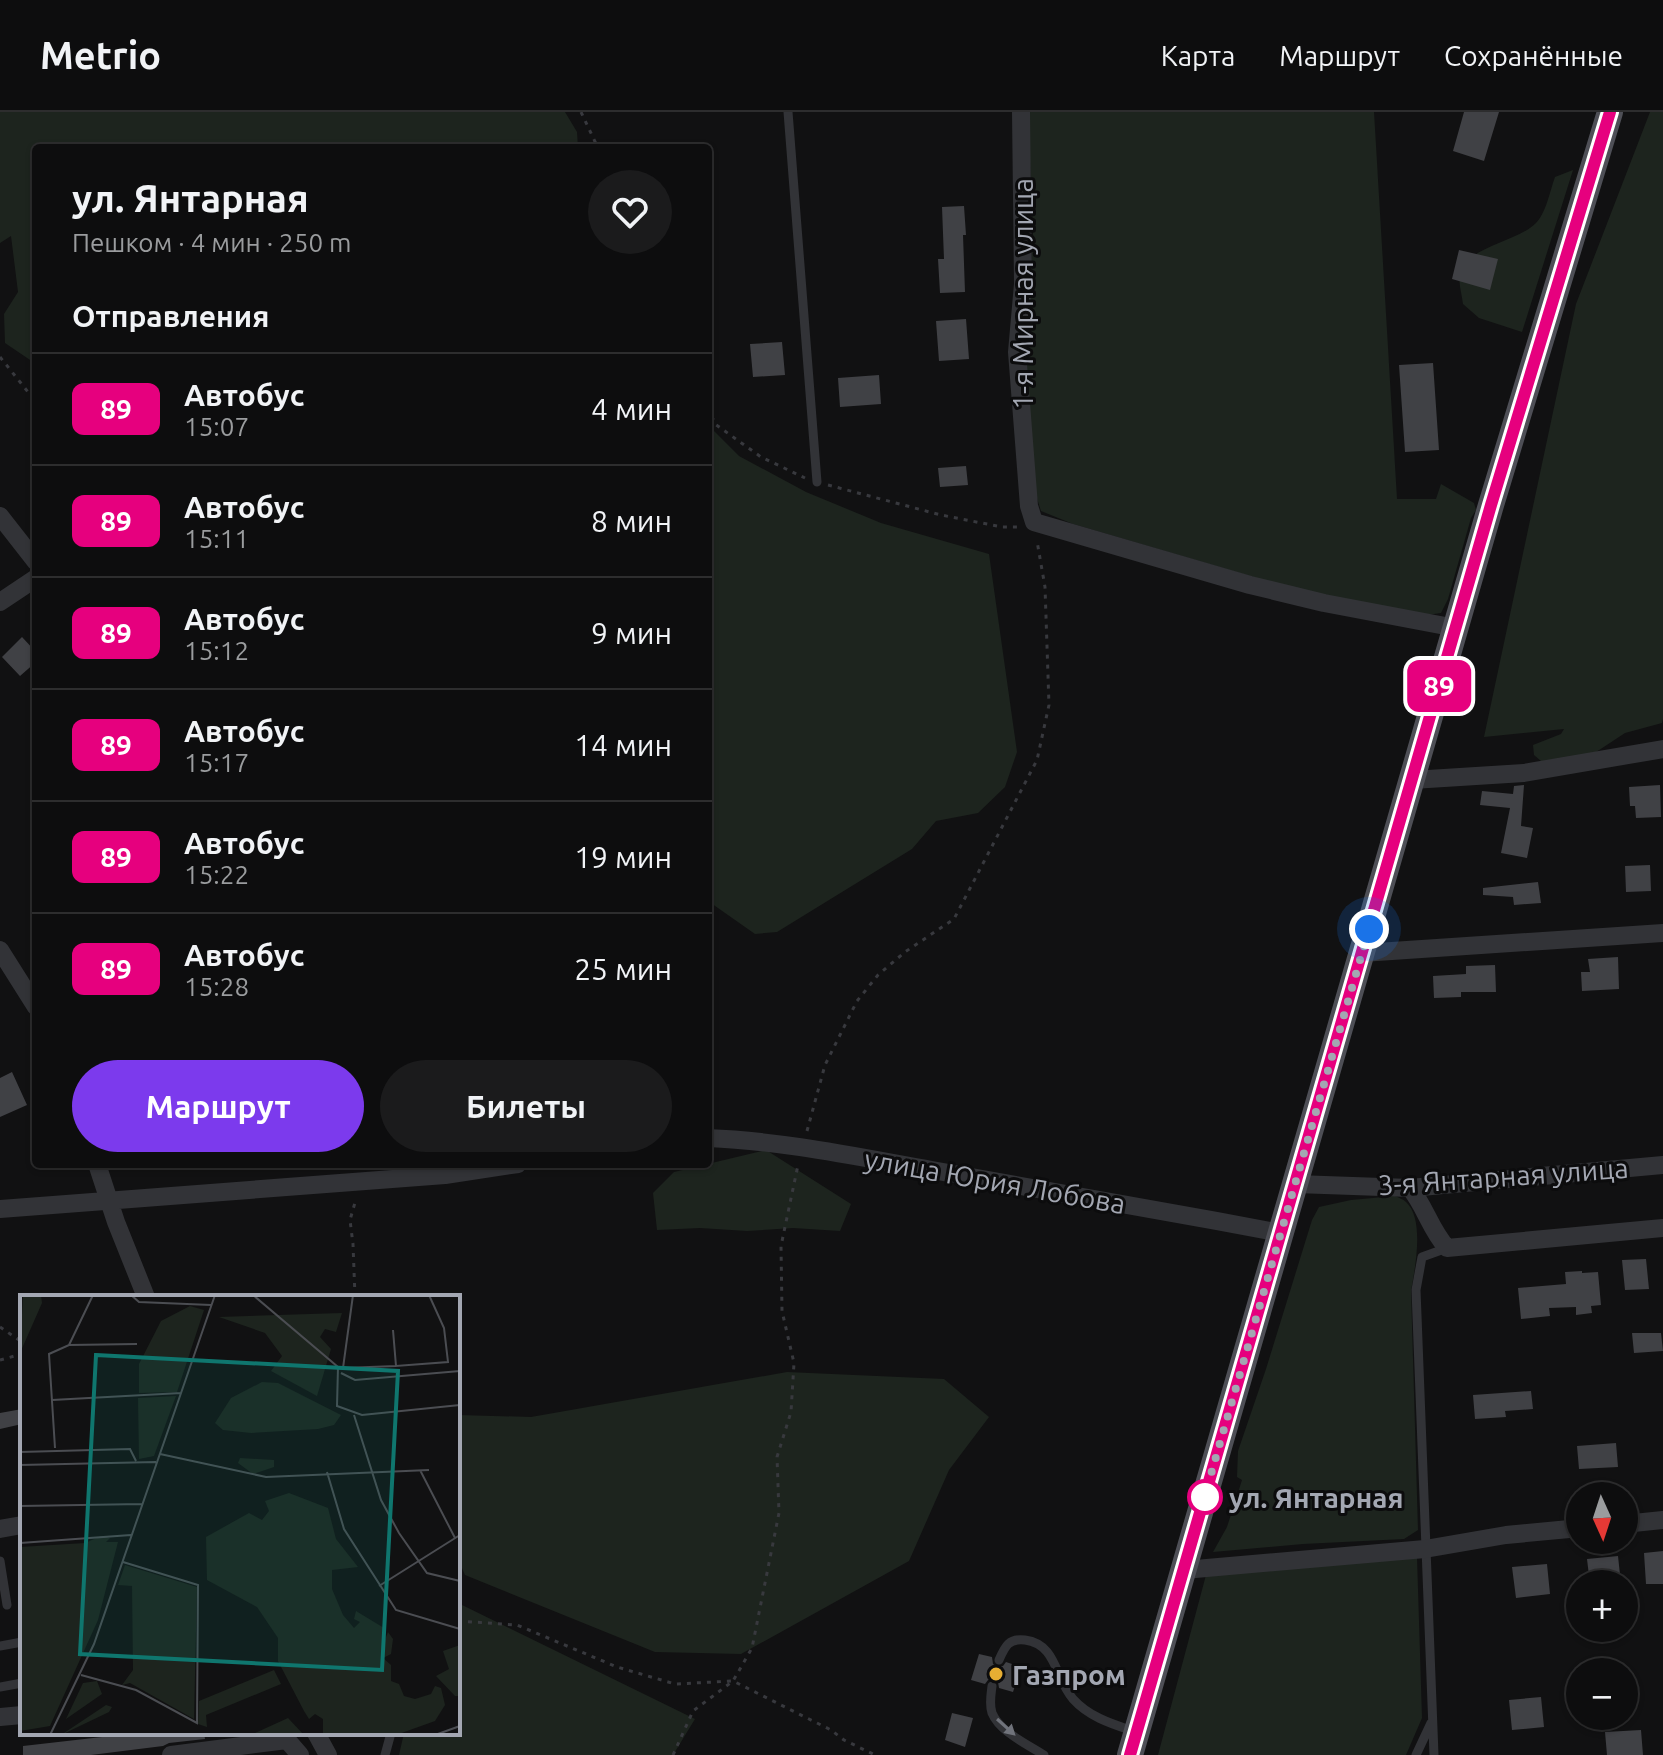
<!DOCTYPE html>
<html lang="ru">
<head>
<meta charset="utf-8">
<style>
  body { margin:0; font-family:Ubuntu,sans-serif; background:#1b1b1c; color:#f1f3f6; height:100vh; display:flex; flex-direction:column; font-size:30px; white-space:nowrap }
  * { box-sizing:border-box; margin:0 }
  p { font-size:26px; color:#9a9c9e }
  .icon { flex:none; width:44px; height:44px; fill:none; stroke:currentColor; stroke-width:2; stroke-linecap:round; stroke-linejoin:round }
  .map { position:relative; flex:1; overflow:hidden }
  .panel { position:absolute; left:32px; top:32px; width:680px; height:1024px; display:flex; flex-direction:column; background:#0d0d0e; border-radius:8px; box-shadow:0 2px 6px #0004,0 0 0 2px #2d2d2e }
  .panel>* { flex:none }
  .badge { padding:0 16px; border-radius:12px; font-size:28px; line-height:52px }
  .needle { width:52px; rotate:177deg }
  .fabs { position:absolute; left:1566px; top:1370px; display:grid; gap:16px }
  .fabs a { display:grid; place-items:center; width:72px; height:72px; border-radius:50%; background:#0d0d0e; box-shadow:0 2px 6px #0004,0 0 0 2px #2d2d2e; font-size:40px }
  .you { position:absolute; width:40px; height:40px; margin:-20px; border:6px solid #fff; border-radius:50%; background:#1a73e8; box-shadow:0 0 0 12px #1a73e833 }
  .map>.badge { position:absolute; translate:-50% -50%; box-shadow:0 0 0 4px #fff }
  h2 { padding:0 40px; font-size:30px; line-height:72px }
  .round { display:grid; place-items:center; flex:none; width:84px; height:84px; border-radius:42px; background:#1b1b1c }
  .head { display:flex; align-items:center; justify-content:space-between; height:136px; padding:0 40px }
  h1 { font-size:38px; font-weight:700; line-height:60px }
  .cta { display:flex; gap:16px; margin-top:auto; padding:16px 40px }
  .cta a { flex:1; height:92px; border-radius:48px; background:#7c3aed; color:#fff; font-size:32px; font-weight:700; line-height:92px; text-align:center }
  .cta a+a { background:#1b1b1c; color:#f1f3f6 }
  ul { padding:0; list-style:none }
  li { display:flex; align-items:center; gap:24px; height:112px; padding:0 40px; border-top:2px solid #2d2d2e }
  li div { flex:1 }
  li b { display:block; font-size:30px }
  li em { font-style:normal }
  li .badge { min-width:88px; font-weight:700; text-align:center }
  header { display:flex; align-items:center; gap:48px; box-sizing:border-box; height:112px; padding:0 40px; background:#0d0d0e; border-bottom:2px solid #2d2d2e }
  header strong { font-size:38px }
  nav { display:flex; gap:44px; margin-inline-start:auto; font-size:28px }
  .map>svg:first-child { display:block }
</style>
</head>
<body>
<header>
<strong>Metrio</strong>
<nav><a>Карта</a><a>Маршрут</a><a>Сохранённые</a></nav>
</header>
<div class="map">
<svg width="1663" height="1643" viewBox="0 0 1663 1643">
  <rect width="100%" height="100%" fill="#111112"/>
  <path fill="#1d241e" d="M0 0H565L577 20 578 36H36V252L5 231 4 202 18 180 11 124 0 131Z
    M1028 0H1374L1397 387H1436L1441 372 1474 391 1476 398 1471 406 1448 487 1441 501 1420 504 1321 485 1073 412 1041 399 1034 377 1026 264 1033 122Z
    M1650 0H1663V607L1662 611 1625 621 1581 650 1541 649 1534 643 1533 633 1561 622 1564 617 1484 625 1576 192Z
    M1573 58 1522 220 1479 206 1463 192C1462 183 1458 170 1460 161 1465 136 1519 129 1536 111 1546 101 1550 79 1555 65Z
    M708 313 739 344 806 380 881 411 989 442 1017 640 1005 675 978 701 936 709 912 737 777 820 755 822 708 789Z
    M766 1038 851 1092 840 1119 793 1116 747 1119 700 1116 657 1118 653 1081 674 1060Z
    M1395 1084C1399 1086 1403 1087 1406 1090 1425 1107 1415 1156 1411 1179L1418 1418 1404 1427 1303 1432 1213 1440 1227 1415 1242 1368 1237 1365 1238 1339 1266 1257 1312 1108 1319 1095 1351 1088Z
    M787 1260 944 1267 989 1305 949 1358 909 1449 741 1542 655 1540 465 1463 458 1447V1303L531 1305Z
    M1417 1445 1422 1606 1406 1643H1158L1206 1463Z
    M458 1491 695 1607 673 1643H399L404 1621H458Z"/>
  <path fill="#404145" d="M1464 0H1499L1484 49 1453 39Z
    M964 94 966 123H963L965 180 940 181 938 147H944L942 95Z
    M1459 138 1498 147 1490 178 1452 167Z
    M966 207 969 247 939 249 936 209Z
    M782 230 785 263 753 265 750 232Z
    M1433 251 1439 338 1405 340 1399 253Z
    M879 263 881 292 840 295 838 266Z
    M966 354 968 373 940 375 938 356Z
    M22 525 36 540V550L20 564 2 545Z
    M1524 673 1521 714 1533 716 1527 746 1501 741 1510 696 1480 693 1482 679 1513 682 1514 674Z
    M1660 673 1661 705 1636 706 1635 694H1630L1629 675Z
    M1650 753 1651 779 1626 780 1625 754Z
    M1538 770 1541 791 1514 793 1513 785 1483 783V776Z
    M1618 845 1619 877 1582 879 1581 860H1590L1588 847Z
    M1495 853 1496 880H1461V885L1434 886 1433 864 1466 862V854Z
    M12 960 27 993 0 1005V966Z
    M1646 1147 1649 1177 1625 1178 1622 1148Z
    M1582 1159V1161L1598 1160 1601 1193 1591 1194 1592 1201 1576 1203V1195L1549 1196 1550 1204 1521 1207 1518 1176 1566 1172 1565 1160Z
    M1632 1221H1661L1663 1239 1634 1241Z
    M1531 1279 1533 1297 1505 1299 1506 1305 1475 1307 1473 1283Z
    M22 1297V1312L0 1317V1301Z
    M1616 1331 1618 1355 1579 1357 1577 1334Z
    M1663 1439V1472H1646L1644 1441Z
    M1618 1444 1621 1472H1590L1587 1447Z
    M1547 1452 1550 1482 1516 1486 1512 1455Z
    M979 1542 992 1545 993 1552 997 1555 1003 1554 1006 1550 1021 1555 1013 1580 999 1576 998 1570 994 1567 988 1568 985 1572 971 1568Z
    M1541 1585 1544 1615 1512 1618 1509 1588Z
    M952 1601 973 1606 965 1635 945 1628Z
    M1641 1618 1643 1643H1607L1605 1620Z
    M137 1621H204L205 1627 169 1631 163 1634 91 1643H23V1634Z"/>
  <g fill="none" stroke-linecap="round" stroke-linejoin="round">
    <path stroke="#38393e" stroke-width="3" stroke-dasharray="4 6" stroke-linecap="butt" d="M581 0 598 36
      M0 245 36 290
      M708 295 715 312 761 345 805 366
      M828 373 941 403 1002 415H1019
      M807 1019 825 953 857 889 878 863 905 840 954 807 1037 648 1049 593 1045 475 1037 429
      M355 1185 353 1132 350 1108 356 1087
      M0 1215 22 1230
      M0 1248 22 1242
      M458 1509 517 1513 617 1555 675 1572 733 1569 831 1618 844 1628 875 1643
      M673 1643 693 1599 733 1569 752 1536 779 1401 777 1345 791 1300 794 1251 782 1199 781 1134 798 1053"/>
    <path stroke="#323337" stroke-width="9" d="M788 0 817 370
      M0 1449 7 1493
      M0 1534 22 1530
      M999 1548C1005 1534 1009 1526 1025 1528 1057 1532 1055 1567 1073 1587 1089 1605 1112 1612 1133 1619
      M992 1574C991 1583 989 1592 992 1601 1000 1620 1027 1632 1044 1643
      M0 1575 22 1571
      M385 1643 391 1621
      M1416 1643 1431 1611
      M1434 1643 1416 1178 1422 1145 1447 1136"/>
    <path stroke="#323337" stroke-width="18" d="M1021 0 1023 172 1017 240 1029 394 1034 410 1250 473 1324 491 1456 516
      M0 404 36 450
      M0 490 36 466
      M1412 668 1524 661 1663 637
      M0 838 36 895
      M1362 841 1663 821
      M708 1026C783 1029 858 1045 932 1058 1049 1078 1165 1099 1281 1121
      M97 1052 116 1110 146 1185
      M1296 1072 1410 1076 1663 1053
      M1410 1076C1425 1094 1430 1117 1447 1136L1663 1116
      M0 1097 445 1063 518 1052
      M1624 1412 1663 1408
      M0 1417 22 1413
      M1184 1458 1425 1437 1506 1423 1580 1416
      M0 1605 22 1603
      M316 1621 328 1643
      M171 1643 287 1628 300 1643"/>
    <path stroke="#4e4f56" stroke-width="26" d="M1130 1643 1491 393 1610 0"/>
  </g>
  <defs><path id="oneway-solid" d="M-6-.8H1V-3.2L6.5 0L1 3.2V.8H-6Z" transform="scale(2)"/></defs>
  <use fill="#70737b" href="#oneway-solid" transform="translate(1006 1615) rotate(42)"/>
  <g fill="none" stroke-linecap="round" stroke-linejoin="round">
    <g stroke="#fff" stroke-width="18">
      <path id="line" d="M1130 1643 1491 393 1610 0"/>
    </g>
    <use href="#line" stroke="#e6007e" stroke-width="12"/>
    <path stroke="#a3a7b2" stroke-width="8" stroke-dasharray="0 14.4" d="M1205 1385 1202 1393 1369 817"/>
  </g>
  <circle fill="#fff" stroke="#e6007e" stroke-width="4" cx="1205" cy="1385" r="16"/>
  <circle fill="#e7ae33" stroke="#0c0c0d" stroke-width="3" cx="996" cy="1562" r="8"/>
  <g text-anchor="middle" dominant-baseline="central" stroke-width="6" stroke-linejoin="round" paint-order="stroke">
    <g font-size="28" fill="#a3a7b2" stroke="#0c0c0d">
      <text transform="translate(1022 182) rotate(-90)">1-я Мирная улица</text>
      <text transform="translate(1503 1064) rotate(-4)">3-я Янтарная улица</text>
      <text transform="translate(995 1069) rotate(10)">улица Юрия Лобова</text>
    </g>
    <g font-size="28" font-weight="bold" fill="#a3a7b2" stroke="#0c0c0d" text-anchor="start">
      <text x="1229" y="1385">ул. Янтарная</text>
    </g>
    <g font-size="28" font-weight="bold" fill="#a3a7b2" stroke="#0c0c0d" text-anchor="start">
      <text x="1012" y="1562">Газпром</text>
    </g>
  </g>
  <g transform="translate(20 1183)">
    <rect width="440" height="440" fill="#111112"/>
    <path d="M3 0H21L22 8 0 58ZM170 11 184 15 157 97 119 98V69L141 26ZM322 18 316 37 305 34 300 42 311 54 297 101 251 76 262 61 245 38 199 22ZM242 87 258 88 321 120 314 130 298 134 231 138 203 135 195 128 211 103ZM156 101 134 161 119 164 118 103ZM220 163 254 165V172L233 179 218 168ZM269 198 308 213 316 244 338 272 312 275V294L323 320 334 333 340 327 334 324 336 316 364 333 362 352 368 337 373 344 371 359 363 363 371 370V386L379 389 384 401 395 404 411 399 415 391 421 393 425 410 415 426 376 440H303V424L295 419 289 424 284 416 258 366V343L237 312 187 285 186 242 229 218 242 225 249 216 245 206ZM81 241 90 243 86 247H98L78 325 30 431 0 436V252L65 248ZM105 270 177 292 174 424 110 388 102 390 113 375 112 291 98 290ZM440 350V401H435L416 381 429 374 423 356ZM254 375 261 389 186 420 187 432 178 429 179 406ZM77 386 82 399 46 424 63 388ZM86 410 92 412 89 417 41 440ZM268 423 284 440H231Z" fill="#1d241e"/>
    <path fill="none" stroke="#4b4d52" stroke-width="2" d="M111 0 119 7 191 10M233 0 318 72 317 111 342 120 440 110M333 0 323 73 376 71M373 35 376 71 428 67 424 33 409 0M49 50 73 0M321 78 335 85 440 76M32 105 161 98M334 120 361 205 379 238 407 278 440 286M35 153 29 59 49 50 117 49M0 157 110 154 116 166M140 159 246 182 409 175M0 170 136 167M400 175 435 243M307 177 324 234 376 315 440 334M0 211 122 209M0 248 111 240M359 291 440 240M61 380 116 395 177 428 178 290 103 267M30 440 74 349 195 0M415 440 440 431"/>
    <path fill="#0f766e" fill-opacity="0.15" stroke="#0f766e" stroke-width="4" d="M76 60 378 76 362 375 60 359Z"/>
    <rect width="440" height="440" fill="none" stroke="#a3a7b2" stroke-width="4"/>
  </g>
</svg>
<div class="fabs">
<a><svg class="needle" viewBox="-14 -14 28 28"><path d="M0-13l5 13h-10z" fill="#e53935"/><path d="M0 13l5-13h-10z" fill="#9a9c9e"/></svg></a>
<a>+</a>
<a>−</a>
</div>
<div class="you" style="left:1369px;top:817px"></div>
<b class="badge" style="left:1439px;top:574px;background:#e6007e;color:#fff">89</b>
<section class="panel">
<div class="head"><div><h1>ул. Янтарная</h1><p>Пешком · 4 мин · 250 m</p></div><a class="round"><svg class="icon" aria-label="heart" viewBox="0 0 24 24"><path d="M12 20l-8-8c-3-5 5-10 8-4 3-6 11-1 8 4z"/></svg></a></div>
<h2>Отправления</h2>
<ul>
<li><span class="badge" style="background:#e6007e;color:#fff">89</span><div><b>Автобус</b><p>15:07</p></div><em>4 мин</em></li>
<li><span class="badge" style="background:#e6007e;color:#fff">89</span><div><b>Автобус</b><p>15:11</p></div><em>8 мин</em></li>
<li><span class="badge" style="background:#e6007e;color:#fff">89</span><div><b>Автобус</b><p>15:12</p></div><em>9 мин</em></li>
<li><span class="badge" style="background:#e6007e;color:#fff">89</span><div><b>Автобус</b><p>15:17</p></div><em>14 мин</em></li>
<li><span class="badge" style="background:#e6007e;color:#fff">89</span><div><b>Автобус</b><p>15:22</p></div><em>19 мин</em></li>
<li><span class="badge" style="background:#e6007e;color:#fff">89</span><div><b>Автобус</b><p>15:28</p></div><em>25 мин</em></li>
</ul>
<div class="cta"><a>Маршрут</a><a>Билеты</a></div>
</section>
</div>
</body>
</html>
